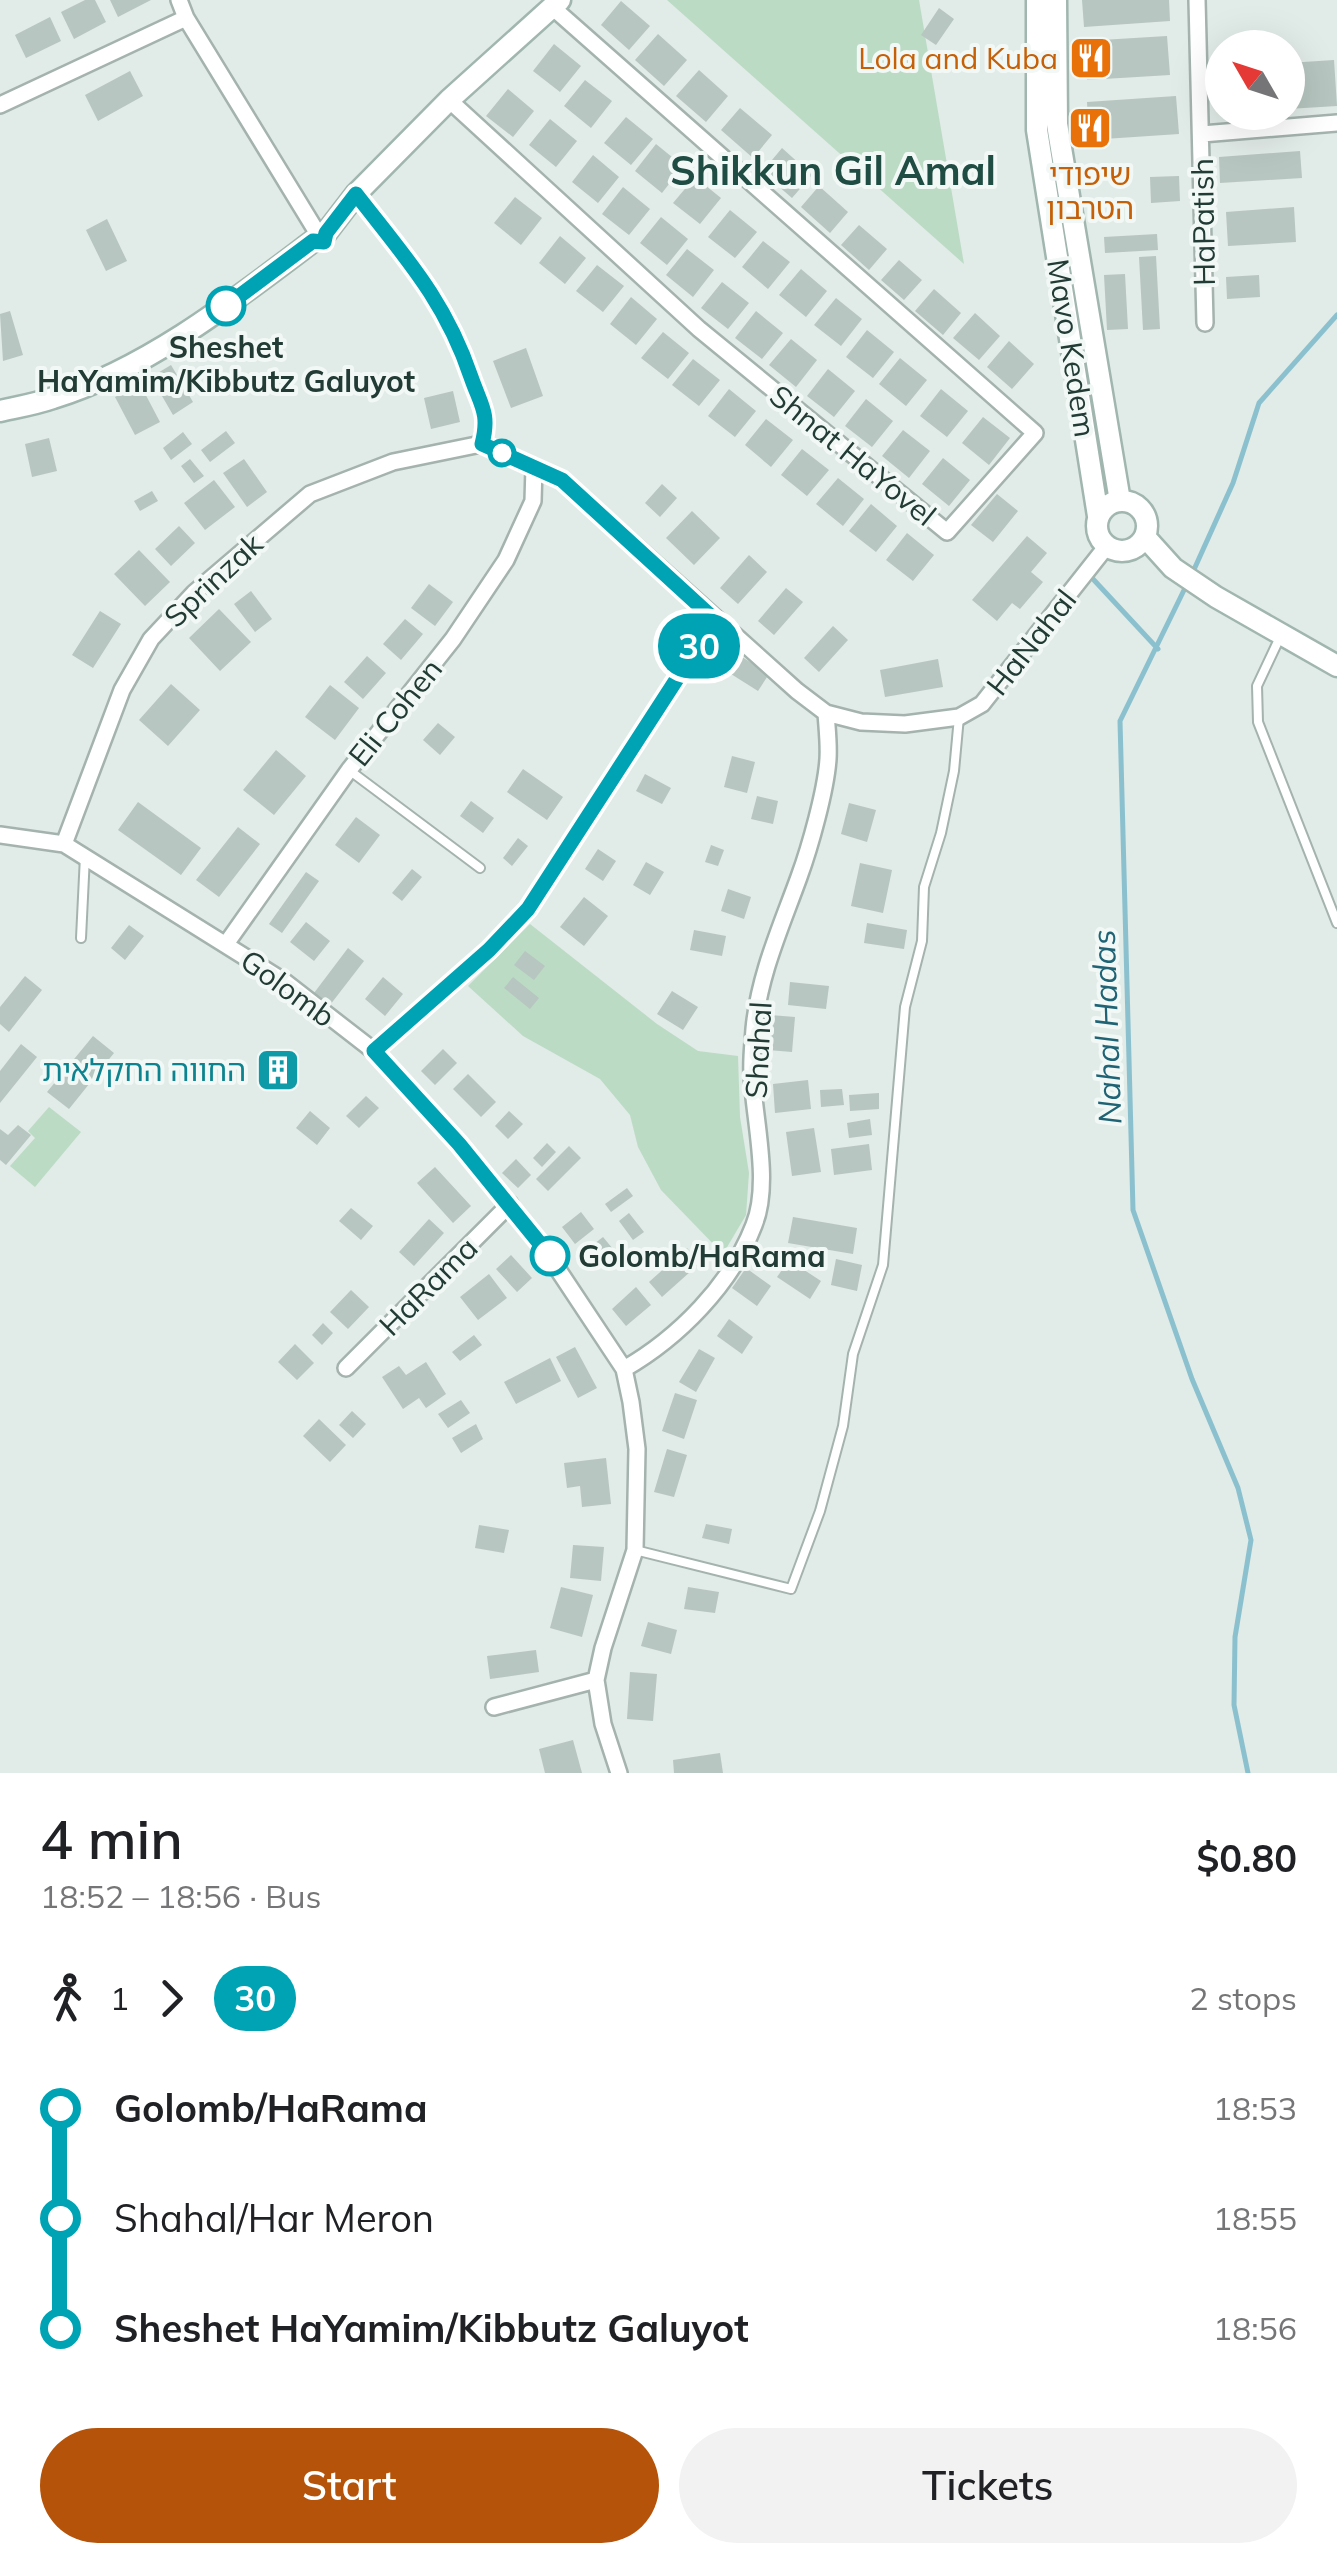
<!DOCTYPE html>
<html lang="en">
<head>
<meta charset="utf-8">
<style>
  body { margin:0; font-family:Mulish,"Noto Sans Hebrew",sans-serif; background:#f2f2f2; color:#202124; height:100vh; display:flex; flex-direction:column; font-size:38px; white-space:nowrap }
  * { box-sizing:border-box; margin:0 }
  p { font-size:32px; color:#757577 }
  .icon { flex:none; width:55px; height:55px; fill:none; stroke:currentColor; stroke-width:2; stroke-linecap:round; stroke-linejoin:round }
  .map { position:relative; height:1773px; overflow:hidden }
  .details { display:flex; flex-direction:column; background:#fff; flex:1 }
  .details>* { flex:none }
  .badge { padding:0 20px; border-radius:32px; font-size:35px; line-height:65px }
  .needle { width:65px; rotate:309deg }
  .fabs { position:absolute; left:1205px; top:30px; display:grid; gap:20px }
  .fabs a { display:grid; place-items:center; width:100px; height:100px; border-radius:50%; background:#fff; box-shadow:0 10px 40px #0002; font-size:50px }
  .map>.badge { position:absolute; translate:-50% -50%; box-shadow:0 0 0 5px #fff }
  .legs { display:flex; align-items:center; gap:15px; height:110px; padding:0 40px; font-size:32px }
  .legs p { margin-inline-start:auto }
  .overview { display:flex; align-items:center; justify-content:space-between; height:170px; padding:0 40px }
  h1 { font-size:55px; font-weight:600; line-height:75px }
  .primary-button { display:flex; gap:20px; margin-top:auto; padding:20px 40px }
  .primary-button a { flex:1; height:115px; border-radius:60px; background:#b45309; color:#fff; font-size:40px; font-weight:600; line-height:115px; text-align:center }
  .primary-button a+a { background:#f2f2f2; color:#202124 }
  ul { padding:0 40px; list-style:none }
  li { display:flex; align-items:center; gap:35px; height:110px; font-size:38px }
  li i { display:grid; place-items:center; width:15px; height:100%; margin:0 12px; background:currentColor }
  li i::after { content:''; width:25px; height:25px; margin:-12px; border:8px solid; border-radius:50%; background:#fff }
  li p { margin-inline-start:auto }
  li:first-child i { background:linear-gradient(#0000 50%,currentColor 0) }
  li:last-child i { background:linear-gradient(currentColor 50%,#0000 0) }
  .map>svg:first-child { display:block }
</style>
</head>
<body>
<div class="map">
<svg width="1337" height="1773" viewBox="0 0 1337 1773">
  <rect width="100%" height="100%" fill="#e1ebe7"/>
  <path fill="#bbdbc5" d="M667 0H919L964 264Z
    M530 924 657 1024 698 1051 738 1056 740 1117 749 1173 746 1215 723 1254 661 1190 638 1147 630 1115 600 1079 523 1036 468 986Z
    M49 1107 81 1132 35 1187 10 1166 35 1138 28 1131Z"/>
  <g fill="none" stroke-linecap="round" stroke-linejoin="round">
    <path stroke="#8bc1ce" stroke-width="5" d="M1192 574 1233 483 1259 403 1337 315
      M1093 579 1158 649
      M1187 584 1120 721 1133 1210 1192 1379 1238 1488 1251 1540 1235 1637 1234 1705 1248 1773"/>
  </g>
  <path fill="#b7c6c0" d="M85 0H95L106 22 74 39 61 12Z
    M110 0H151L118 17Z
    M1082 0H1169L1170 21 1084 27Z
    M621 1 650 26 629 50 601 25Z
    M939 8 954 19 936 45 921 35Z
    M50 17 61 41 26 58 15 35Z
    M658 34 687 60 664 86 635 60Z
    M1167 36 1170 75 1087 80 1085 41Z
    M554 44 581 66 560 92 533 71Z
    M1334 60 1337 106 1288 109V63Z
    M1215 67H1222V113H1217Z
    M699 70 728 96 706 122 676 96Z
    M130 71 143 96 98 121 85 95Z
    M585 80 612 101 591 128 564 106Z
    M508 89 534 111 513 137 486 116Z
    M1176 96 1179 134 1089 140 1087 102Z
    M740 108 772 135 753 158 721 130Z
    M626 117 653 139 631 165 604 143Z
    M550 119 577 141 556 167 529 145Z
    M656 144 683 166 662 193 635 171Z
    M782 148 812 175 792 198 762 172Z
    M1300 151 1302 178 1220 183 1219 157Z
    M593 155 619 177 598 203 572 182Z
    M1179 176 1180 201 1151 203 1150 177Z
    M695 177 721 198 700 224 673 203Z
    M819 186 848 212 830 233 801 207Z
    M623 187 650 209 629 235 602 214Z
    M515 197 542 218 521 245 494 223Z
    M1294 207 1296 242 1228 246 1226 212Z
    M730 210 757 232 735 258 708 237Z
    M661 217 688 239 667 265 640 243Z
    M107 219 127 261 106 271 86 230Z
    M859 225 887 249 869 270 841 245Z
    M1157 234 1158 250 1105 253 1104 237Z
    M560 236 586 258 565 284 539 263Z
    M763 241 790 262 768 289 742 267Z
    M687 249 714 270 693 297 666 275Z
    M1156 256 1160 329 1143 330 1139 257Z
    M899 260 922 280 904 300 881 280Z
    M597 265 624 286 603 312 576 291Z
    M801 269 827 291 806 317 779 295Z
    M1125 274 1128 329 1107 330 1104 275Z
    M1259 275 1260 297 1227 299 1226 277Z
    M722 282 749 303 728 329 701 308Z
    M934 289 961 313 943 335 915 311Z
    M631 297 657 319 636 345 610 324Z
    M836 298 862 319 841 346 814 325Z
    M10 311 23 355 3 361 0 314Z
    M756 311 783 333 762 359 735 338Z
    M975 313 1000 336 979 360 953 338Z
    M867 330 894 352 873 378 846 357Z
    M663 332 689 353 668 379 641 358Z
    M791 339 817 360 796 387 769 365Z
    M1009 341 1034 364 1012 389 987 367Z
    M526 348 543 396 511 408 493 361Z
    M900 358 927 380 906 406 879 384Z
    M693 359 720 380 699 406 672 385Z
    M171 365 193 402 173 415 151 377Z
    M828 369 855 391 834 417 807 396Z
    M140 384 160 422 135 435 115 397Z
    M729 389 756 411 735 437 708 416Z
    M941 389 968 411 947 437 920 416Z
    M453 391 460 422 431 429 424 398Z
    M866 399 893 421 872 447 845 426Z
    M983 417 1010 438 989 465 962 443Z
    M766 419 793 440 771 467 745 445Z
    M903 430 930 451 909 478 882 456Z
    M226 431 235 443 210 462 201 450Z
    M183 432 192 444 171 460 163 448Z
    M49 438 57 471 32 477 25 444Z
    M802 449 829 470 807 496 781 475Z
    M943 458 970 480 949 506 922 484Z
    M190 459 204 476 194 483 181 466Z
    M244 459 267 492 247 507 223 473Z
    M838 478 864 499 843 526 816 504Z
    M214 480 235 507 205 530 184 503Z
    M662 484 677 498 660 517 645 503Z
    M152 491 158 501 140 511 134 501Z
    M997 494 1018 511 993 542 971 525Z
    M871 504 897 526 876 552 849 531Z
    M692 511 720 538 694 565 666 538Z
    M179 526 195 543 171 566 155 549Z
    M907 533 934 555 913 581 886 560Z
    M1027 536 1047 553 1031 572 1043 582 1020 609 1012 603 997 621 972 600Z
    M139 550 170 582 145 606 114 574Z
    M749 555 767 572 738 604 720 588Z
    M429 584 453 602 435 626 411 608Z
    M786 588 803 602 774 635 758 621Z
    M251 591 272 619 255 632 234 604Z
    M219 609 251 642 220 671 189 638Z
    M100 611 121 624 93 668 72 655Z
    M405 619 423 634 401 660 383 644Z
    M833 626 848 640 819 672 804 658Z
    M367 656 386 673 363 699 344 682Z
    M742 657 769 674 758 691 731 674Z
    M938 659 943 687 885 697 880 670Z
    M171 684 200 710 168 746 139 720Z
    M330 685 359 708 335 740 305 717Z
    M438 723 455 737 440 755 423 740Z
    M276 750 306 776 274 815 243 790Z
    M732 756 755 762 747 793 724 787Z
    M523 769 563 797 547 820 507 792Z
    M645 774 671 788 662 804 636 791Z
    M757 796 778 801 773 824 751 819Z
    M471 801 494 818 483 833 460 816Z
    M138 802 201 848 181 875 118 830Z
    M849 803 876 810 867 842 841 834Z
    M356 817 380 835 359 863 335 845Z
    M238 827 260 844 219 897 196 880Z
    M518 838 528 846 512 866 503 858Z
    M711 845 724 850 718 866 705 862Z
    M598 849 616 861 603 881 585 869Z
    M646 862 664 872 650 895 633 885Z
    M860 863 892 870 883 913 851 906Z
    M412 869 422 877 402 901 392 893Z
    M306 872 319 881 282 933 269 924Z
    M728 889 751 897 744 919 721 911Z
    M584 897 608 916 584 946 560 927Z
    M306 922 330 941 314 961 290 942Z
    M867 923 907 930 904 949 864 943Z
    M129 925 144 936 125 960 111 948Z
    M694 930 726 936 722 956 690 950Z
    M348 948 364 961 330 1005 314 993Z
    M525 951 545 966 534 980 514 965Z
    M25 976 42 990 9 1032 0 1024V1007Z
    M383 977 403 994 385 1016 365 999Z
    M513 977 539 998 530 1009 504 988Z
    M790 982 829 986 826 1009 788 1005Z
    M672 991 698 1007 683 1030 657 1014Z
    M770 1015 795 1017 792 1052 768 1050Z
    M93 1036 114 1053 69 1109 47 1092Z
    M21 1044 37 1057 0 1103V1071Z
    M443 1049 457 1063 435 1085 421 1071Z
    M278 1056 294 1067 279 1087 262 1073Z
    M468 1074 496 1102 481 1117 453 1089Z
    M808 1080 811 1109 775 1113 773 1084Z
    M842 1089 844 1105 821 1107 820 1090Z
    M879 1093V1109L850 1111 849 1095Z
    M366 1096 379 1108 359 1128 346 1116Z
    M310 1111 330 1128 317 1145 296 1128Z
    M509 1111 523 1124 508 1139 495 1126Z
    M870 1119 872 1135 849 1138 847 1123Z
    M18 1125 31 1135 6 1165 0 1160V1129L8 1135Z
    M814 1128 821 1172 792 1176 786 1132Z
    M547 1143 556 1152 542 1167 533 1158Z
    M869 1144 872 1170 834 1175 831 1149Z
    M569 1146 581 1158 548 1191 536 1179Z
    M516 1159 531 1175 518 1188 502 1173Z
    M435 1167 471 1206 453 1223 417 1183Z
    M627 1188 633 1196 611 1212 605 1204Z
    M351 1208 373 1226 361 1240 339 1221Z
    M581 1212 594 1229 575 1244 562 1227Z
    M629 1213 644 1232 633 1240 619 1221Z
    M793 1217 857 1228 853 1254 788 1243Z
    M429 1219 444 1233 414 1266 399 1252Z
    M603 1237 613 1249 591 1266 581 1254Z
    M687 1248 700 1263 662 1297 649 1282Z
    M511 1255 532 1278 517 1292 496 1269Z
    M836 1259 862 1265 857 1291 831 1285Z
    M789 1260 821 1281 810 1299 777 1277Z
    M746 1268 771 1286 757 1306 732 1288Z
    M489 1274 507 1298 478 1320 460 1297Z
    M636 1287 651 1305 626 1326 612 1309Z
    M351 1290 369 1307 348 1329 330 1312Z
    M729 1319 753 1337 742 1354 717 1336Z
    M323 1323 333 1333 322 1345 312 1335Z
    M474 1335 482 1345 460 1361 452 1352Z
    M295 1344 314 1363 297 1380 278 1362Z
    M575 1347 597 1388 578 1398 556 1357Z
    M699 1349 715 1358 696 1392 679 1382Z
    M550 1358 561 1381 516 1404 504 1382Z
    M426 1362 446 1394 426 1408 419 1398 403 1409 382 1377 399 1366 406 1375Z
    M675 1393 697 1400 684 1439 662 1431Z
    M461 1400 470 1413 448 1428 438 1414Z
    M352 1411 366 1424 353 1438 339 1425Z
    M319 1419 346 1445 330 1462 303 1436Z
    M476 1424 483 1439 461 1453 452 1438Z
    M667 1449 687 1455 674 1497 654 1492Z
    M606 1458 611 1504 582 1507 580 1486 567 1488 564 1463Z
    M706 1524 732 1529 729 1544 702 1538Z
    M479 1525 509 1530 504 1553 475 1548Z
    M573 1545 604 1547 601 1581 570 1578Z
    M561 1587 593 1595 582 1637 550 1628Z
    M688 1587 719 1592 715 1613 684 1609Z
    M648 1622 677 1630 671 1654 641 1646Z
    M536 1650 539 1672 490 1679 487 1656Z
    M630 1672 657 1674 653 1721 627 1719Z
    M573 1740 582 1773H545L539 1749Z
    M720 1753 723 1773H674L673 1760Z"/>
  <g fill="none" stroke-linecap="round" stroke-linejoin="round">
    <g stroke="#a4b3ae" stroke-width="12">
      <path id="lane" d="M1281 635 1257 686 1258 722 1337 923
        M349 770 480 868
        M81 938 85 856
        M635 1550 791 1589 820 1511 843 1426 853 1354 883 1265 905 1007 922 941 924 887 941 833 954 771 959 717"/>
    </g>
    <g stroke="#a4b3ae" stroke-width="20">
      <path id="street" d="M179 0 186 18 315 229
        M1197 0 1205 323
        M449 100 699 329 947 532 1035 433 551 6
        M0 105 186 18
        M1202 134 1337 123
        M356 194C405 257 444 300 471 377 481 406 490 413 481 444
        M481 444 562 480 797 691 826 713 861 722 905 724 959 717 982 704 1106 547
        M0 835 64 844 285 982 374 1051 459 1144 549 1256 624 1369 631 1402 637 1449 635 1550 603 1648 596 1680 603 1724 619 1773
        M64 844 122 690 151 639 194 593 310 494 393 462 481 444
        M226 944 349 770 453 639 506 560 533 501 534 467
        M374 1051 489 950 528 909 715 620
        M346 1368 510 1204
        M624 1369C678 1338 731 1285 754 1225 771 1183 754 1119 752 1075 751 1060 753 1044 754 1029 759 975 781 927 799 877 810 847 826 790 828 759 829 744 827 728 826 713
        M494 1707 596 1680"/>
    </g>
    <g stroke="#a0b6af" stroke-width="25">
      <path id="secondary" d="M1037 0V130L1098 516
        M1056 0 1057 124 1120 501
        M326 233 356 194 449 100 560 0
        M0 411C18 407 36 404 53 398 147 369 235 300 313 241
        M1097 526a25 25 0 1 1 50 0a25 25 0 1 1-50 0Z
        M1145 537 1173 568 1216 597 1337 666"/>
    </g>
    <use href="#lane" stroke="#fff" stroke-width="8"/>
    <use href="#street" stroke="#fff" stroke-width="15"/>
    <use href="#secondary" stroke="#fff" stroke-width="20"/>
  </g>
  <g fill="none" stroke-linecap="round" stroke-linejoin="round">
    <g stroke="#fff" stroke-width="22">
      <path id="line-1" d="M226 306 313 241 324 242 326 233 356 194C405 257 445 300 471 377 481 406 490 413 482 444L562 480 715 620 528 909 489 950 374 1051 459 1144 550 1256"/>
    </g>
    <use href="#line-1" stroke="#00a3b4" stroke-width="15"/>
  </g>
  <defs>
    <g id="restaurant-square" transform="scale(2.25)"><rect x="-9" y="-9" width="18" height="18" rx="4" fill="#e8710a" stroke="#f2f8f5"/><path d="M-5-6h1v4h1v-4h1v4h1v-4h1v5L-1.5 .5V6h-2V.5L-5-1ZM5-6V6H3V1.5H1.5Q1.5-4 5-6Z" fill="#fff"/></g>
    <g id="building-square" transform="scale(2.25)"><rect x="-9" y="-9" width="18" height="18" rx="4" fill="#0f9aa8" stroke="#f2f8f5"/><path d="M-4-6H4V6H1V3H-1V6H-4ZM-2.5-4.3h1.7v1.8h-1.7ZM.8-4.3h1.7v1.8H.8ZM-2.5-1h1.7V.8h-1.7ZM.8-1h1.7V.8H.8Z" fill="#fff"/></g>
  </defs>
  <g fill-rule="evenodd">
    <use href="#restaurant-square" x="1091" y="58"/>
    <use href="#restaurant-square" x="1090" y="128"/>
    <use href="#building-square" x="278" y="1070"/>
  </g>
  <g fill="#fff" stroke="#00a3b4" stroke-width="5">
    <circle cx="226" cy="306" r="18"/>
    <circle cx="502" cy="453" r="12"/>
    <circle cx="550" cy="1256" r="18"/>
  </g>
  <g text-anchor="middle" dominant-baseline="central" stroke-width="8" stroke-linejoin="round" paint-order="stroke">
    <g font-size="30" fill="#c56008" stroke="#f2f8f5" text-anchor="end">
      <text x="1058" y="58">Lola and Kuba</text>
      <text x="1090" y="174" text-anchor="middle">שיפודי<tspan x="1090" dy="34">הטרבון</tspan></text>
    </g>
    <g font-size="30" fill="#223b35" stroke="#f2f8f5">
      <text transform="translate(1203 222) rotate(-91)">HaPatish</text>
      <text transform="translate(1072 348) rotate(81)">Mavo Kedem</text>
      <text transform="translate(853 455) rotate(39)">Shnat HaYovel</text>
      <text transform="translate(213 580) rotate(-43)">Sprinzak</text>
      <text transform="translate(1031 642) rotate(-52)">HaNahal</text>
      <text transform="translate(395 712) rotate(-51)">Eli Cohen</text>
      <text transform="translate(288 988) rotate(36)">Golomb</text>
      <text transform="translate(758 1050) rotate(-87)">Shahal</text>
      <text transform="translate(428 1286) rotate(-45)">HaRama</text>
    </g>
    <g font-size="30" font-weight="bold" fill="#223b35" stroke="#f2f8f5">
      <text x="226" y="347">Sheshet<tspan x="226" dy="34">HaYamim/Kibbutz Galuyot</tspan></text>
      <text x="578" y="1256" text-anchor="start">Golomb/HaRama</text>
    </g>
    <g font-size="30" fill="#0d838f" stroke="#f2f8f5" text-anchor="end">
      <text x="246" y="1070">החווה החקלאית</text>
    </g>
    <g font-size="32" font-style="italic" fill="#1f6374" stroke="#f2f8f5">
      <text transform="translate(1106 1027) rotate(-92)">Nahal Hadas</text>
    </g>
    <g font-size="40" font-weight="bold" fill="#1f4c43" stroke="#f2f8f5">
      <text x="833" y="170">Shikkun Gil Amal</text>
    </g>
  </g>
</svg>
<div class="fabs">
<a><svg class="needle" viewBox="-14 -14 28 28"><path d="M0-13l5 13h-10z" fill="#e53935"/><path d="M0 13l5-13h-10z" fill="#757577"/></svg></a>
</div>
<b class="badge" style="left:699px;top:646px;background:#00a3b4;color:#fff">30</b>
</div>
<section class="details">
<div class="overview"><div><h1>4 min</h1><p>18:52 – 18:56 · Bus</p></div><b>$0.80</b></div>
<div class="legs"><svg class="icon" aria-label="walk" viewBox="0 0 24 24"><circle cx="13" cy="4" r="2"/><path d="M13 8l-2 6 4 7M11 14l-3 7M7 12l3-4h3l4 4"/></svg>1<svg class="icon" aria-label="forward" viewBox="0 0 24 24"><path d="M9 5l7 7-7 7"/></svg><b class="badge" style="background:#00a3b4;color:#fff">30</b><p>2 stops</p></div>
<ul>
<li><i style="color:#00a3b4"></i><b>Golomb/HaRama</b><p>18:53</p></li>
<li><i style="color:#00a3b4"></i><span>Shahal/Har Meron</span><p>18:55</p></li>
<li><i style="color:#00a3b4"></i><b>Sheshet HaYamim/Kibbutz Galuyot</b><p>18:56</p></li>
</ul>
<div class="primary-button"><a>Start</a><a>Tickets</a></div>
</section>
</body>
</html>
